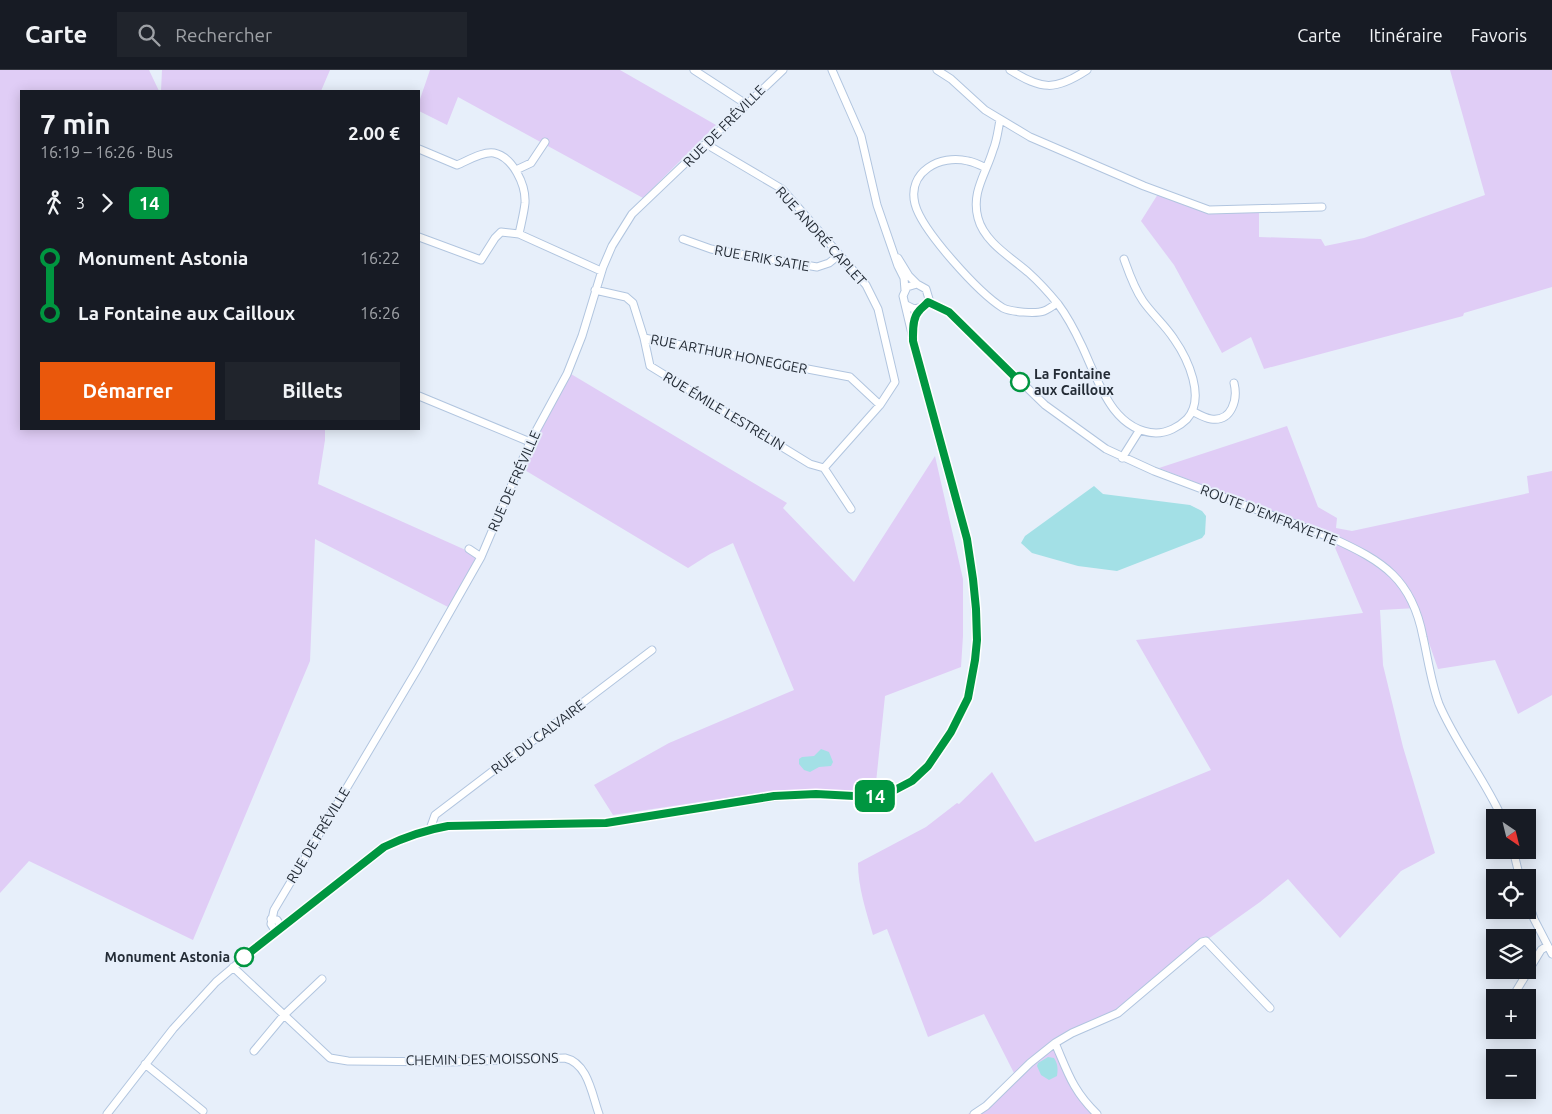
<!DOCTYPE html>
<html lang="fr">
<head>
<meta charset="utf-8">
<style>
  body { margin:0; font-family:Ubuntu,sans-serif; background:#20242c; color:#f1f3f6; height:100vh; display:flex; flex-direction:column; font-size:19px; white-space:nowrap }
  * { box-sizing:border-box; margin:0 }
  p { font-size:16px; color:#9ea1a6 }
  .icon { flex:none; width:28px; height:28px; fill:none; stroke:currentColor; stroke-width:2; stroke-linecap:round; stroke-linejoin:round }
  .map { position:relative; flex:1; overflow:hidden }
  .details { position:absolute; left:20px; top:20px; width:400px; height:340px; display:flex; flex-direction:column; background:#171b24; border-radius:0px; box-shadow:0 2px 12px #0003 }
  .details>* { flex:none }
  .badge { padding:0 10px; border-radius:8px; font-size:18px; line-height:32px }
  .needle { width:32px; rotate:145deg }
  .tools { position:absolute; left:1486px; top:739px; display:grid; gap:10px }
  .tools a { display:grid; place-items:center; width:50px; height:50px; border-radius:0px; background:#171b24; box-shadow:0 2px 12px #0003; font-size:25px }
  .map>.badge { position:absolute; translate:-50% -50%; box-shadow:0 0 0 2px #fff }
  .legs { display:flex; align-items:center; gap:8px; height:55px; padding:0 20px; font-size:16px }
  .legs p { margin-inline-start:auto }
  .headline { display:flex; align-items:center; justify-content:space-between; height:85px; padding:0 20px }
  h1 { font-size:28px; font-weight:700; line-height:38px }
  .primary-button { display:flex; gap:10px; margin-top:auto; padding:10px 20px }
  .primary-button a { flex:1; height:58px; border-radius:0px; background:#ea580c; color:#fff; font-size:20px; font-weight:700; line-height:58px; text-align:center }
  .primary-button a+a { background:#20242c; color:#f1f3f6 }
  ul { padding:0 20px; list-style:none }
  li { display:flex; align-items:center; gap:18px; height:55px; font-size:19px }
  li i { display:grid; place-items:center; width:8px; height:100%; margin:0 6px; background:currentColor }
  li i::after { content:''; width:12px; height:12px; margin:-6px; border:4px solid; border-radius:50%; background:#171b24 }
  li p { margin-inline-start:auto }
  li:first-child i { background:linear-gradient(#0000 50%,currentColor 0) }
  li:last-child i { background:linear-gradient(currentColor 50%,#0000 0) }
  header { display:flex; align-items:center; gap:30px; box-sizing:border-box; height:70px; padding:0 25px; background:#171b24; border-bottom:1px solid #363941 }
  header strong { font-size:24px }
  nav { display:flex; gap:28px; margin-inline-start:auto; font-size:18px }
  .search { width:350px; height:45px; background:#20242c; display:flex; align-items:center; gap:12px; box-sizing:border-box; padding:0 18px; border-radius:0px; color:#9ea1a6; font-size:19px }
  .map>svg:first-child { display:block }
</style>
</head>
<body>
<header>
<strong>Carte</strong>
<div class="search"><svg class="icon" aria-label="search" viewBox="0 0 24 24"><circle cx="10" cy="10" r="6"/><path d="M15 15l6 6"/></svg>Rechercher</div>
<nav><a>Carte</a><a>Itinéraire</a><a>Favoris</a></nav>
</header>
<div class="map">
<svg width="1552" height="1044" viewBox="0 0 1552 1044">
  <rect width="100%" height="100%" fill="#e7effa"/>
  <path fill="#e0cdf6" d="M0 0H149L159 21H21V359H325V370L318 414 479 486 450 538 315 469 310 591 193 870 29 791 0 823Z
    M162 0H330L321 21H161Z
    M430 0H620L716 55 643 128 458 27 447 55 419 41V32Z
    M1450 0H1552V217L1464 243 1463 246 1264 299 1251 267 1222 283 1174 195 1141 151 1158 124 1210 141 1259 142V167L1321 169 1325 176 1364 168 1485 125Z
    M571 304 787 433 783 438 854 512 935 386 963 509V566L961 597 885 626 875 722 864 724 779 720 613 745 594 715 669 673 794 620 733 473 710 484 688 498 523 399 536 369Z
    M1287 356 1318 437 1337 448 1336 458 1352 461 1529 423 1527 406 1552 401V625L1518 644 1495 590 1438 599 1417 538 1380 540 1383 595 1403 677 1435 783 1401 801 1340 868 1288 809 1260 832 1208 869 1116 946 1074 964 1059 975 1077 1019 1099 1044H968L977 1040 1015 1005 984 944 928 967 887 859 873 865C866 841 858 817 858 793L926 757 957 733 959 734 992 702 1035 772 1211 700 1136 570 1363 543 1333 473V466L1159 398Z"/>
  <path fill="#a3e0e6" d="M1094 416 1103 424 1190 435 1202 441 1206 446 1205 464 1202 468 1117 501 1078 496 1032 483 1021 473 1025 466Z
    M821 679 829 682 833 692 831 696 819 697 810 702 804 700 799 694V689L802 687 814 686Z
    M1048 987 1054 988C1058 994 1058 999 1057 1006L1049 1010 1041 1005 1037 996 1038 993Z"/>
  <g fill="none" stroke-linecap="round" stroke-linejoin="round">
    <g stroke="#b1c5df" stroke-width="9">
      <path id="minor" d="M694 0 746 34
        M832 0 861 66 877 135 898 196 904 208 905 220
        M937 0 951 9 985 40 1030 67 1144 116 1209 140 1322 137
        M1010 0C1042 20 1055 21 1087 0
        M1000 50C998 60 997 71 993 80 986 104 971 122 978 148 984 172 1012 188 1029 203 1039 212 1049 223 1058 234 1067 246 1075 261 1082 276 1098 310 1112 361 1156 363 1167 363 1179 357 1187 349 1206 328 1188 289 1174 269 1165 255 1152 244 1143 231 1134 218 1129 203 1124 189
        M706 74 782 119 866 215 878 239 895 312 880 335 824 398 851 439
        M419 79 457 95C467 91 483 81 494 83 513 87 526 115 525 133 524 143 521 154 519 164
        M986 98C980 95 974 92 968 91 940 84 907 102 915 134 922 161 979 223 1003 238 1011 242 1036 244 1044 241 1049 239 1053 236 1057 233
        M516 100 531 93 545 72
        M419 167 481 190 495 168 501 162 519 164 601 201
        M683 169 711 179 817 197 829 193 839 185
        M898 188 909 206 917 214
        M595 220 626 227 633 233 644 268 850 307 880 335
        M928 232 949 242 1045 335 1106 379 1154 401 1332 468C1383 491 1412 509 1423 567 1428 589 1431 612 1439 634 1456 674 1484 708 1502 748
        M913 263 915 249 920 239
        M644 268 650 296 810 394 824 398
        M419 326 530 372
        M1192 341C1198 344 1204 348 1211 349 1232 352 1238 329 1234 313
        M1122 388 1139 361
        M469 479 481 487
        M430 759 435 745 652 580
        M1513 780 1520 808
        M1528 831 1534 849 1552 884
        M271 849 277 850 282 858
        M276 862 271 854 274 840 418 598 481 487 530 372 567 304 582 266 603 197 612 176 632 144 783 0
        M233 897 330 988 348 991 450 992 565 988C588 993 592 1025 599 1044
        M1515 923 1541 880 1547 876
        M1055 973C1068 1003 1073 1021 1097 1044
        M254 981 284 945 322 909
        M145 994 203 1041
        M107 1044 173 959 216 912 262 873 384 777C405 767 425 760 448 756L606 753 774 727 816 724 873 727 893 721 912 711 928 696 951 662 968 628 975 590 977 570 973 509 967 469 916 281 903 226 907 217 917 214 926 219 929 229 924 237 914 239 906 235
        M974 1044 986 1036 1030 993 1055 973 1072 963 1118 943 1202 872 1206 871 1270 938"/>
    </g>
    <use href="#minor" stroke="#fff" stroke-width="7"/>
  </g>
  <g fill="none" stroke-linecap="round" stroke-linejoin="round">
    <g stroke="#fff" stroke-width="11">
      <path id="line-1" d="M244 887 384 777C405 767 425 760 448 756L606 753 774 726 816 724 873 727 893 721 912 711 928 696 951 662 968 628 975 590 977 570 976 539 973 509 967 469 913 271C913 262 912 248 919 241 922 237 925 236 928 232L949 242 1020 312"/>
    </g>
    <use href="#line-1" stroke="#009640" stroke-width="8"/>
  </g>
  <g fill="#fff" stroke="#009640" stroke-width="2.5">
    <circle cx="1020" cy="312" r="9"/>
    <circle cx="244" cy="887" r="9"/>
  </g>
  <g text-anchor="middle" dominant-baseline="central" stroke-width="4" stroke-linejoin="round" paint-order="stroke">
    <g font-size="14" fill="#242c36" stroke="#e7effa">
      <text transform="translate(724 56) rotate(-45)">RUE DE FRÉVILLE</text>
      <text transform="translate(821 166) rotate(48)">RUE ANDRÉ CAPLET</text>
      <text transform="translate(762 188) rotate(10)">RUE ERIK SATIE</text>
      <text transform="translate(729 284) rotate(11)">RUE ARTHUR HONEGGER</text>
      <text transform="translate(724 341) rotate(31)">RUE ÉMILE LESTRELIN</text>
      <text transform="translate(514 411) rotate(-66)">RUE DE FRÉVILLE</text>
      <text transform="translate(1269 445) rotate(21)">ROUTE D'EMFRAYETTE</text>
      <text transform="translate(538 667) rotate(-37)">RUE DU CALVAIRE</text>
      <text transform="translate(318 765) rotate(-59)">RUE DE FRÉVILLE</text>
      <text transform="translate(482 989) rotate(-1)">CHEMIN DES MOISSONS</text>
    </g>
    <g font-size="14" font-weight="bold" fill="#242c36" stroke="#e7effa" text-anchor="start">
      <text x="1034" y="304">La Fontaine<tspan x="1034" dy="16">aux Cailloux</tspan></text>
      <text x="230" y="887" text-anchor="end">Monument Astonia</text>
    </g>
  </g>
</svg>
<div class="tools">
<a><svg class="needle" viewBox="-14 -14 28 28"><path d="M0-13l5 13h-10z" fill="#e53935"/><path d="M0 13l5-13h-10z" fill="#9ea1a6"/></svg></a>
<a><svg class="icon" aria-label="locate" viewBox="0 0 24 24"><circle cx="12" cy="12" r="6"/><path d="M12 2v4M12 18v4M2 12h4M18 12h4"/></svg></a>
<a><svg class="icon" aria-label="layers" viewBox="0 0 24 24"><path d="M12 4l9 5-9 5-9-5zM3 14l9 5 9-5"/></svg></a>
<a>+</a>
<a>−</a>
</div>
<b class="badge" style="left:875px;top:726px;background:#009640;color:#fff">14</b>
<section class="details">
<div class="headline"><div><h1>7 min</h1><p>16:19 – 16:26 · Bus</p></div><b>2.00 €</b></div>
<div class="legs"><svg class="icon" aria-label="walk" viewBox="0 0 24 24"><circle cx="13" cy="4" r="2"/><path d="M13 8l-2 6 4 7M11 14l-3 7M7 12l3-4h3l4 4"/></svg>3<svg class="icon" aria-label="forward" viewBox="0 0 24 24"><path d="M9 5l7 7-7 7"/></svg><b class="badge" style="background:#009640;color:#fff">14</b></div>
<ul>
<li><i style="color:#009640"></i><b>Monument Astonia</b><p>16:22</p></li>
<li><i style="color:#009640"></i><b>La Fontaine aux Cailloux</b><p>16:26</p></li>
</ul>
<div class="primary-button"><a>Démarrer</a><a>Billets</a></div>
</section>
</div>
</body>
</html>
